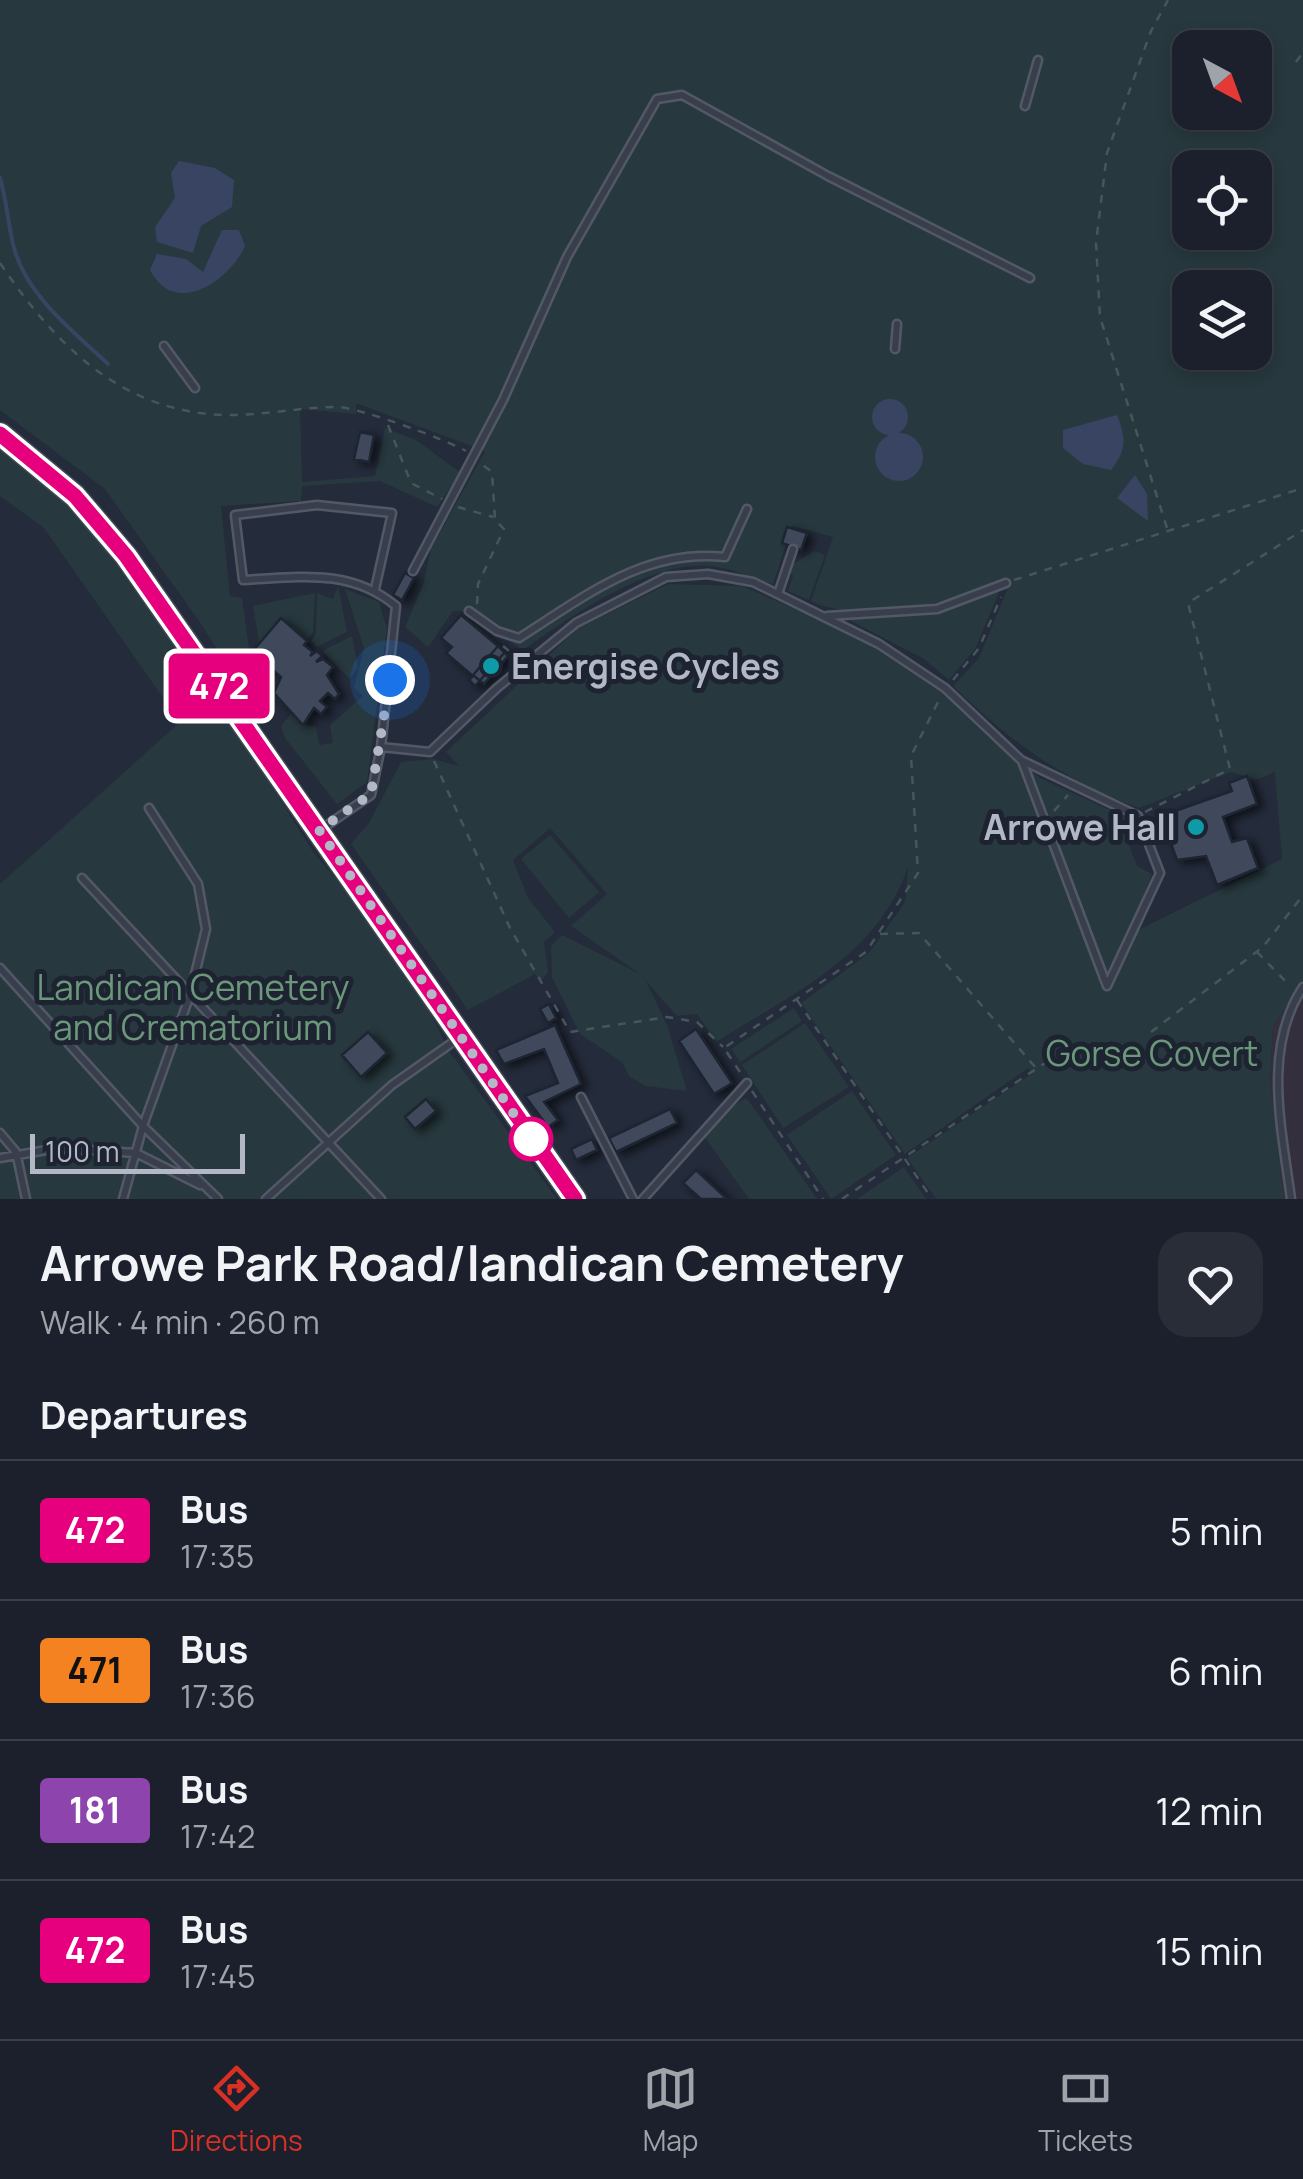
<!DOCTYPE html>
<html lang="en">
<head>
<meta charset="utf-8">
<style>
  body { margin:0; font-family:Manrope,sans-serif; background:#282d38; color:#f1f3f6; height:100vh; display:flex; flex-direction:column; font-size:38px; white-space:nowrap }
  * { box-sizing:border-box; margin:0 }
  p { font-size:32px; color:#a0a3a9 }
  .icon { flex:none; width:55px; height:55px; fill:none; stroke:currentColor; stroke-width:2; stroke-linecap:round; stroke-linejoin:round }
  .map { position:relative; height:1199px; overflow:hidden }
  .side { display:flex; flex-direction:column; background:#1b202c; flex:1 }
  .side>* { flex:none }
  .badge { padding:0 20px; border-radius:8px; font-size:35px; line-height:65px }
  .needle { width:65px; rotate:139deg }
  .buttons { position:absolute; left:1172px; top:30px; display:grid; gap:20px }
  .buttons a { display:grid; place-items:center; width:100px; height:100px; border-radius:20px; background:#1b202c; box-shadow:0 5px 15px #0003,0 0 0 2px #393e48; font-size:50px }
  .scale { position:absolute; left:30px; bottom:25px; width:215px; box-sizing:border-box; padding-left:10px; border:5px solid #b3b8c7; border-top:0; font-size:28px; line-height:35px; white-space:nowrap; color:#b3b8c7; -webkit-text-stroke:8px #1d2331; paint-order:stroke }
  .you { position:absolute; width:50px; height:50px; margin:-25px; border:8px solid #fff; border-radius:50%; background:#1a73e8; box-shadow:0 0 0 15px #1a73e833 }
  .map>.badge { position:absolute; translate:-50% -50%; box-shadow:0 0 0 5px #fff }
  h2 { padding:0 40px; font-size:38px; line-height:90px }
  .round { display:grid; place-items:center; flex:none; width:105px; height:105px; border-radius:30px; background:#282d38 }
  .overview { display:flex; align-items:center; justify-content:space-between; height:170px; padding:0 40px }
  h1 { font-size:48px; font-weight:700; line-height:75px }
  ul { padding:0; list-style:none }
  li { display:flex; align-items:center; gap:30px; height:140px; padding:0 40px; border-top:2px solid #393e48 }
  li div { flex:1 }
  li b { display:block; font-size:38px }
  li em { font-style:normal }
  li .badge { min-width:110px; font-weight:700; text-align:center }
  .tabs { display:flex; justify-content:space-around; align-items:center; height:140px; border-top:2px solid #393e48; background:#1b202c; font-size:28px; color:#a0a3a9 }
  .tabs a { display:grid; justify-items:center; gap:5px }
  .tabs .current { color:#d93025 }
  .map>svg:first-child { display:block }
</style>
</head>
<body>
<div class="map">
<svg width="1303" height="1199" viewBox="0 0 1303 1199">
  <defs>
    <filter id="shadow"><feDropShadow dx="6" dy="3.5" stdDeviation="5" flood-color="#0009"/></filter>
  </defs>
  <rect width="100%" height="100%" fill="#242b3b"/>
  <path fill="#332f3d" d="M1303 982V1199H1281L1270 1082 1273 1027Z"/>
  <path fill="#27393e" fill-rule="evenodd" d="M0 0H1303V980L1273 1027 1270 1082 1284 1199H936L907 1158 1033 1073 1028 1068 905 1154 801 1003 869 953 905 902 908 867C877 957 793 993 716 1042L697 1014 677 1016 646 981 667 1025 687 1091 645 1086 629 1076 622 1062 580 1034 552 977 551 946 562 935 640 974 571 926 607 894 550 828 513 860 528 898 555 932 544 942 548 972 542 980 535 974 468 1010 351 844 369 823 401 762 433 759 459 766 446 752 577 629 668 584 742 586 860 637 939 689 987 736 1040 778 1134 821 1125 835 1137 866 1152 874 1128 935 1282 859 1275 772 1256 780 1231 772 1139 808C1062 779 1012 743 953 686L979 658 1010 583C955 600 865 627 811 601L833 537 792 526 773 584C754 579 733 569 713 566 651 559 572 616 523 650L463 611H453L428 647 405 627 423 585 431 549 485 451 356 403V414L300 409 302 482 375 476 385 428 416 440 461 473 437 507 380 481 302 486 301 501 221 506 230 596 242 598 258 714 199 621 105 489 0 410ZM1190 48H1255V112H1190ZM1190 168H1255V232H1190ZM1190 288H1255V352H1190Z
    M0 449 49 486 103 546 251 754 314 853 354 900 428 1008 449 1051 557 1199H0V884L180 722 44 528 0 496Z
    M814 551 825 555 809 600 788 591 793 576 789 573 790 566Z
    M338 586 347 632 317 647 311 641 316 633 317 593 333 599Z
    M1001 588 975 649 949 680 924 659 843 617 937 611Z
    M345 589 379 602 387 629 367 782 337 804 285 738 281 726 291 714 303 725 316 727 319 745 333 743 330 725 363 696 354 688 364 648Z
    M315 593 313 632 307 641 281 618 259 643 253 606Z
    M352 636 358 667 350 679 322 651Z
    M550 835 599 892 569 918 521 859Z
    M794 1008 802 1021 740 1062 731 1049Z
    M805 1023 849 1087 783 1128 742 1065Z
    M852 1091 896 1155 831 1199 787 1135Z
    M746 1098 751 1104 817 1199H749L704 1136 725 1111Z
    M904 1167 926 1199H857Z"/>
  <path fill="#384462" d="M179 161 215 168 234 180 232 207 201 226 193 253 157 242 155 227 175 198 171 173Z
    M222 230H239L245 246C230 280 175 319 150 270L157 254 186 259 203 272Z
    M872 417a18 18 0 1 1 36 0a18 18 0 1 1-36 0Z
    M1117 415C1126 438 1127 450 1111 470L1083 464 1063 448V430Z
    M875 457a24 24 0 1 1 48 0a24 24 0 1 1-48 0Z
    M1135 475 1147 494 1148 521 1117 498Z"/>
  <g fill="none" stroke-linecap="round" stroke-linejoin="round">
    <path stroke="#384462" stroke-width="4" d="M0 178C7 202 8 225 14 248 27 296 73 331 108 364"/>
  </g>
  <path fill="#40495b" stroke="#1f2533" stroke-width="2.5" filter="url(#shadow)" d="M360 432 374 435 369 462 354 459Z
    M787 527 807 533 801 550 782 543Z
    M405 573 414 578 402 600 393 595Z
    M461 615 505 652 475 686 469 680 473 676 446 653 452 647 441 638Z
    M281 618 307 641 304 645 313 652 310 656 317 651 322 656 316 662 323 659 333 667 327 675 339 694 335 699 328 693 320 701 327 707 321 714 314 708 303 725 274 693 281 677 252 652Z
    M498 646 508 656 484 684 473 675Z
    M1247 776 1257 804 1223 817 1232 842 1247 838 1258 868 1217 885 1206 856 1177 860 1161 816 1232 791 1229 783Z
    M549 1004 556 1018 548 1023 540 1009Z
    M555 1025 581 1084 544 1102 558 1120 548 1127 525 1096 558 1083 544 1049 504 1064 496 1050Z
    M696 1029 732 1083 714 1094 679 1041Z
    M368 1032 387 1053 361 1077 342 1055Z
    M426 1099 436 1111 415 1129 405 1117Z
    M670 1109 677 1123 616 1152 609 1138Z
    M592 1139 597 1150 576 1160 571 1149Z
    M696 1170 727 1199H701L683 1183Z"/>
  <g fill="none" stroke-linecap="round" stroke-linejoin="round">
    <g stroke="#535867" stroke-width="11">
      <path id="service" d="M1025 106 1038 60
        M164 346 195 388
        M895 349 897 324
        M413 571 503 400 567 257 657 99 682 95 828 176 1030 278
        M375 589 392 513 317 505 235 515 243 580C300 577 350 568 396 606L381 747
        M778 594 793 549
        M469 611 497 631 519 638C584 597 644 548 725 557L747 509
        M827 616 937 609 1006 583
        M1022 761 1107 986
        M320 830 371 795 381 747 430 752 497 688 576 623 666 577 708 574 753 582 879 644 945 688 1021 760 1138 816 1160 873 1107 986
        M82 878 381 1199
        M0 968 143 1126 218 1199
        M581 1097 633 1199
        M0 1133 16 1152 26 1199
        M0 1158 58 1148 136 1153 200 1185
        M123 1199 143 1126 190 995 206 929 198 884 149 808
        M266 1199 392 1085 460 1037
        M643 1199 747 1083
        M1291 1199C1282 1129 1262 1049 1303 987"/>
    </g>
    <g stroke="#414755" stroke-width="25">
      <path id="primary" d="M0 434 75 496 126 556 575 1199"/>
    </g>
    <path stroke="#46565c" stroke-width="2.5" stroke-dasharray="8 8" stroke-linecap="butt" d="M1296 62 1303 52
      M0 263C56 346 124 415 231 415 266 415 302 407 337 407 358 407 447 440 466 451
      M388 425 411 483 442 499
      M458 507 493 517
      M1167 528 1100 317 1096 243 1107 153 1151 31 1168 0
      M1014 580 1303 488
      M477 604 478 584 504 529 495 520 492 472 480 463
      M503 646 516 657
      M953 680 979 648 1001 597
      M434 761 510 928 570 1032 667 1017 697 1022 723 1047
      M1054 811 1068 795
      M1145 812 1230 769 1188 603 1303 530
      M880 934 919 933 1036 1068
      M1257 952 1290 986
      M797 1000 932 1199
      M1151 1032 1263 947 1303 895
      M740 1072 724 1048 866 952 918 873 911 756 940 698
      M752 1091 823 1199
      M842 1199 1048 1061 1140 1056"/>
    <use href="#service" stroke="#383e4c" stroke-width="6"/>
    <use href="#primary" stroke="#565c6c" stroke-width="20"/>
  </g>
  <g fill="none" stroke-linecap="round" stroke-linejoin="round">
    <g stroke="#fff" stroke-width="22">
      <path id="line" d="M0 434 75 496 126 556 575 1199"/>
    </g>
    <use href="#line" stroke="#e6007e" stroke-width="15"/>
    <path stroke="#b3b8c7" stroke-width="10" stroke-dasharray="0 18" d="M390 680 371 794 319 830 531 1139"/>
  </g>
  <g fill="#0f9aa8" stroke="#1d2331" stroke-width="4">
    <circle cx="491" cy="666" r="10"/>
    <circle cx="1196" cy="827" r="10"/>
  </g>
  <circle fill="#fff" stroke="#e6007e" stroke-width="5" cx="531" cy="1139" r="20"/>
  <g text-anchor="middle" dominant-baseline="central" stroke-width="10" stroke-linejoin="round" paint-order="stroke">
    <g font-size="35" font-weight="bold" fill="#b3b8c7" stroke="#1d2331" text-anchor="start">
      <text x="511" y="666">Energise Cycles</text>
      <text x="1176" y="827" text-anchor="end">Arrowe Hall</text>
    </g>
    <g font-size="35" fill="#6b977a" stroke="#1d2331">
      <text x="193" y="987">Landican Cemetery<tspan x="193" dy="40">and Crematorium</tspan></text>
      <text x="1152" y="1053">Gorse Covert</text>
    </g>
  </g>
</svg>
<div class="buttons">
<a><svg class="needle" viewBox="-14 -14 28 28"><path d="M0-13l5 13h-10z" fill="#e53935"/><path d="M0 13l5-13h-10z" fill="#a0a3a9"/></svg></a>
<a><svg class="icon" aria-label="locate" viewBox="0 0 24 24"><circle cx="12" cy="12" r="6"/><path d="M12 2v4M12 18v4M2 12h4M18 12h4"/></svg></a>
<a><svg class="icon" aria-label="layers" viewBox="0 0 24 24"><path d="M12 4l9 5-9 5-9-5zM3 14l9 5 9-5"/></svg></a>
</div>
<div class="scale">100 m</div>
<div class="you" style="left:390px;top:680px"></div>
<b class="badge" style="left:219px;top:686px;background:#e6007e;color:#fff">472</b>
</div>
<section class="side">
<div class="overview"><div><h1>Arrowe Park Road/landican Cemetery</h1><p>Walk · 4 min · 260 m</p></div><a class="round"><svg class="icon" aria-label="heart" viewBox="0 0 24 24"><path d="M12 20l-8-8c-3-5 5-10 8-4 3-6 11-1 8 4z"/></svg></a></div>
<h2>Departures</h2>
<ul>
<li><span class="badge" style="background:#e6007e;color:#fff">472</span><div><b>Bus</b><p>17:35</p></div><em>5 min</em></li>
<li><span class="badge" style="background:#f58220;color:#111">471</span><div><b>Bus</b><p>17:36</p></div><em>6 min</em></li>
<li><span class="badge" style="background:#8e44ad;color:#fff">181</span><div><b>Bus</b><p>17:42</p></div><em>12 min</em></li>
<li><span class="badge" style="background:#e6007e;color:#fff">472</span><div><b>Bus</b><p>17:45</p></div><em>15 min</em></li>
</ul>
</section>
<nav class="tabs">
<a class="current"><svg class="icon" aria-label="directions" viewBox="0 0 24 24"><path d="M12 3l9 9-9 9-9-9zM9 14v-3h6M13 9l2 2-2 2"/></svg>Directions</a>
<a><svg class="icon" aria-label="map" viewBox="0 0 24 24"><path d="M3 6l6-2 6 2 6-2v14l-6 2-6-2-6 2zM9 4v14M15 6v14"/></svg>Map</a>
<a><svg class="icon" aria-label="tickets" viewBox="0 0 24 24"><path d="M3 7h18v10H3zM15 7v10"/></svg>Tickets</a>
</nav>
</body>
</html>
